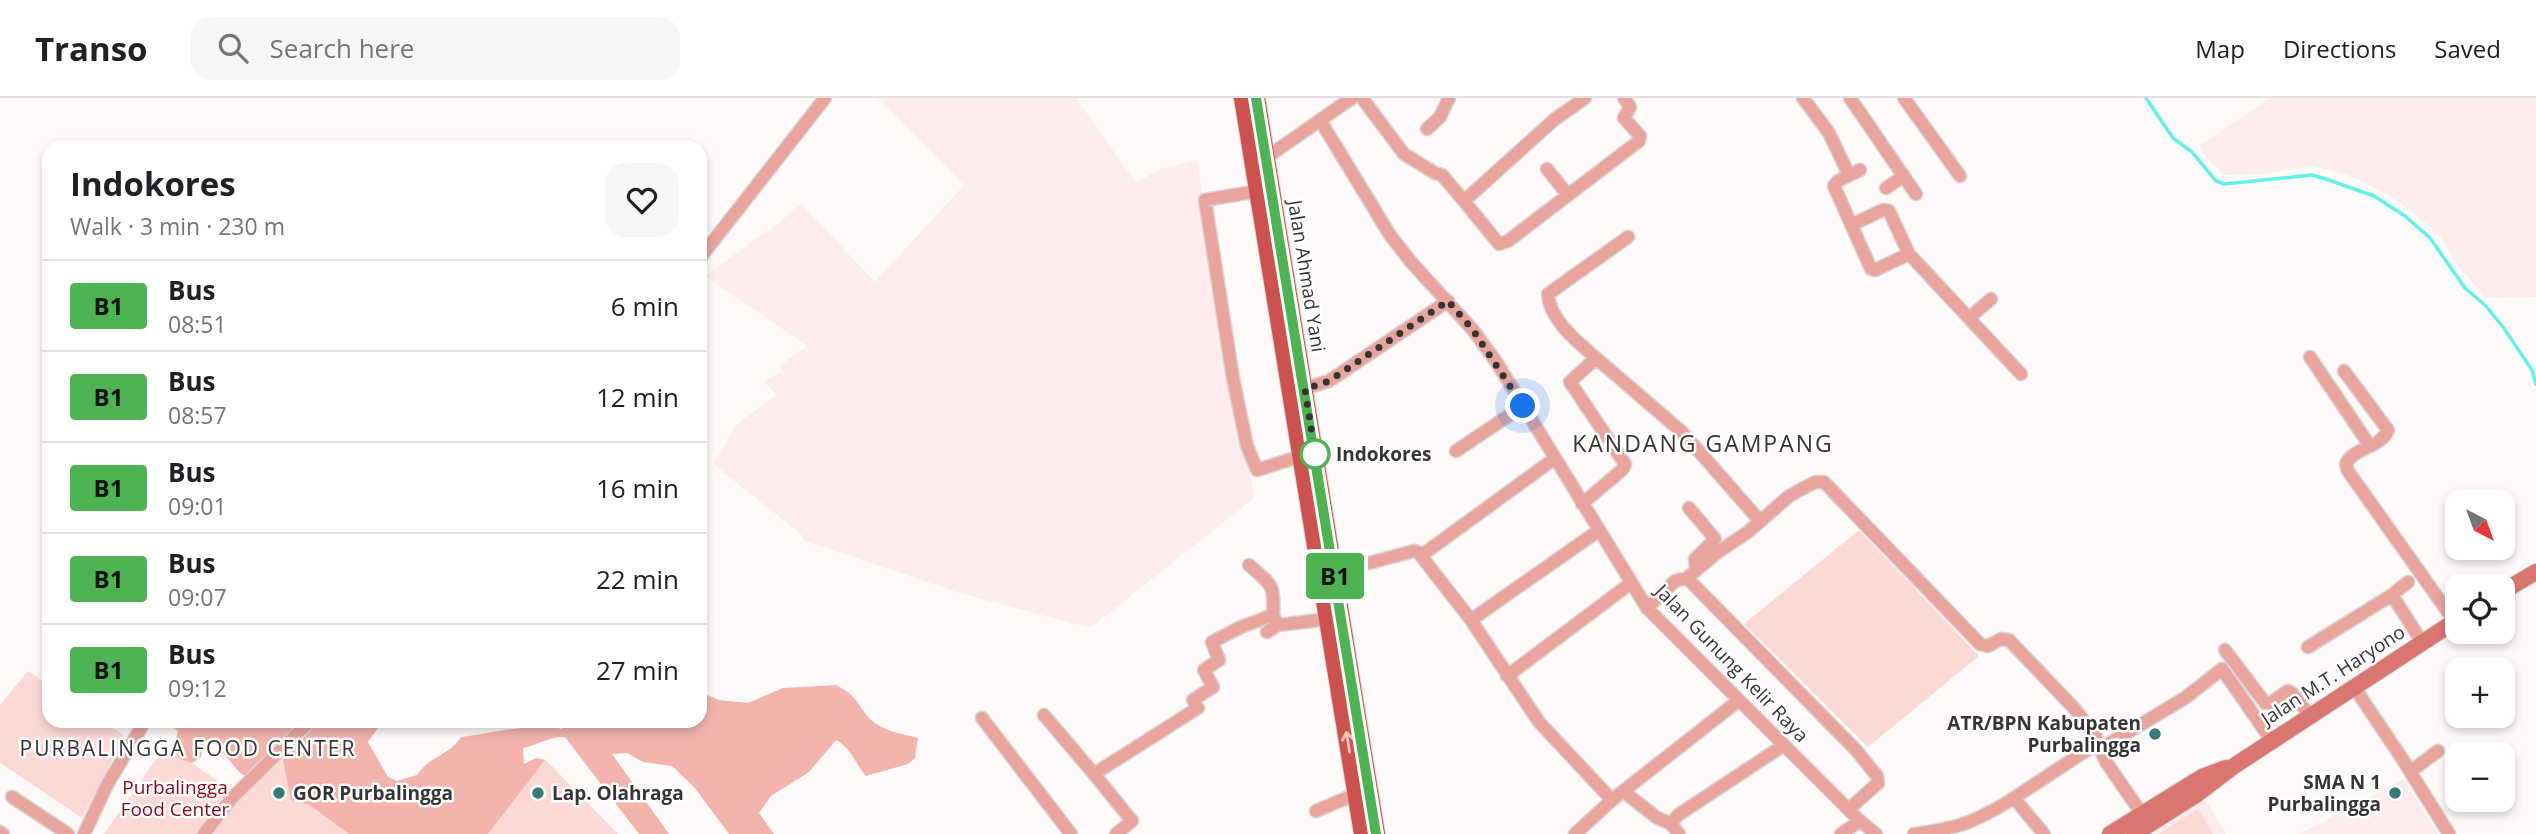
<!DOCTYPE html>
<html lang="en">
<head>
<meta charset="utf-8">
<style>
  body { margin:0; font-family:"Open Sans",sans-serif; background:#f6f6f6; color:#202124; height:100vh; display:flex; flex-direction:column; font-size:26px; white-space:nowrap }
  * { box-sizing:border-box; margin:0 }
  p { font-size:23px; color:#757577 }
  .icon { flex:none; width:38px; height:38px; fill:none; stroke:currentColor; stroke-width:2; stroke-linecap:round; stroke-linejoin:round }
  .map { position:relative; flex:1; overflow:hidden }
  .drawer { position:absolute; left:42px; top:42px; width:665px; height:588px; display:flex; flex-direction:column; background:#fff; border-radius:21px; box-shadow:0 4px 10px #0003 }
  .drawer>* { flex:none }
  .badge { padding:0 14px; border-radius:5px; font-size:24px; line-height:46px }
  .needle { width:46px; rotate:139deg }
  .tools { position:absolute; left:2445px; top:392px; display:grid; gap:14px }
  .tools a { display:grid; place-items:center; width:70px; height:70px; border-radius:14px; background:#fff; box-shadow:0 4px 10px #0003; font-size:35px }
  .you { position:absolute; width:35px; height:35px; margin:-18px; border:5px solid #fff; border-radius:50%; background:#1a73e8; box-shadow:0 0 0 10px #1a73e833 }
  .map>.badge { position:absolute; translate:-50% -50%; box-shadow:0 0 0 4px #fff }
  .round { display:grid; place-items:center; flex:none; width:74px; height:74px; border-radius:21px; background:#f6f6f6 }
  .overview { display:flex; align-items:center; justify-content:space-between; height:119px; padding:0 28px }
  h1 { font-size:33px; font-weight:700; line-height:52px }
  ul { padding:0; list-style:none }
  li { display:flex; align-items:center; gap:21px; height:91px; padding:0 28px; border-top:2px solid #e0e0e0 }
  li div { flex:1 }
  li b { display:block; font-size:26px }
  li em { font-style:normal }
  li .badge { min-width:77px; font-weight:700; text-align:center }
  header { display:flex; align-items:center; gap:42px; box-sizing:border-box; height:98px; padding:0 35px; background:#fff; border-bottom:2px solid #e0e0e0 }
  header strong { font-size:33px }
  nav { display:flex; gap:38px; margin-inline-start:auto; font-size:24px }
  .search { width:490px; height:63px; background:#f6f6f6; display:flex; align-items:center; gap:18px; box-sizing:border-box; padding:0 24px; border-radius:21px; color:#757577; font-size:26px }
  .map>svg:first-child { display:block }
</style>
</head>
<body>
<header>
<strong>Transo</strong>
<div class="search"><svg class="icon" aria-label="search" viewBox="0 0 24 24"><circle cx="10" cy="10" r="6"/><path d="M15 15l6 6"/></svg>Search here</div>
<nav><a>Map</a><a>Directions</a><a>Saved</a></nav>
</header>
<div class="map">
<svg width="2536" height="736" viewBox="0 0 2536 736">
  <rect width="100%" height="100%" fill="#fefafa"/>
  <path fill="#fceceb" d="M877 0H1076L1136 85 1160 71 1197 62 1208 138 1254 400 1090 530 960 495 803 442 801 436 713 366 737 326 776 297 765 283 782 273 779 268 807 248 705 178 781 123 801 106 875 184 965 86Z
    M2270 0H2536V199L2486 200 2462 172 2437 134 2394 100 2351 78 2312 68 2262 76 2224 77 2205 58 2200 47Z
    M2404 681 2438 736H2299L2349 710Z
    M2206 702 2226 736H2150Z"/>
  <path fill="#fcd9d5" d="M1859 432 1979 558 1868 649 1744 526Z
    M28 573 49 587V623H103L125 638 82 720 0 665V607Z
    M166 647 229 691 198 736H104Z
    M286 659 283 663 363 736H208L224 714 278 660Z
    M545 661 618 736H488Z
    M2198 711 2213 736H2158Z"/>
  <path fill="#f3b4ae" d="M836 587C859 599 856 606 871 622 883 633 903 636 918 640L915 660 908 666 866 678C855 665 851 650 836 642L809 674 771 698 759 715 774 736H729L694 689 672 668 643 664 627 655 612 656 669 736H639L565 639C551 638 537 647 523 650L524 666 536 660 545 662 488 736H349L310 707 291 702 283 662 319 623H383L368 644 388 679 397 683 417 677C430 657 448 659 461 639 483 637 545 622 561 631L574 623H700V594L719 602 748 605 783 590Z
    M166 623H299L247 679 240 675 211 641 203 647 201 659 192 665 180 661 173 652 178 633Z"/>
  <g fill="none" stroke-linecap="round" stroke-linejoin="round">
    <path stroke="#61f3e9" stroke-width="3.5" d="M2146 0 2173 40 2192 54 2216 83 2224 86 2312 77 2326 81 2374 98 2405 118 2430 140 2465 190 2485 207 2503 229 2532 272 2536 286"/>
    <g stroke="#dad6d6" stroke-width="15">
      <path id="minor" d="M1362 0 1404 56 1435 75 1442 77 1464 103
        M1585 0 1555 21 1464 103 1499 146 1508 143 1639 43 1640 38 1624 20 1630 9 1624 0
        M1803 0 1829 35 1849 77
        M1850 0 1916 96
        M1904 0 1960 78
        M1320 22 1390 137 1411 164 1473 232 1497 265 1647 510 1860 723 1876 736
        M1427 31 1440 19 1449 0
        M1267 59 1352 0
        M1547 71 1568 97
        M1860 72 1838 83 1834 88 1871 171 1875 172 1909 156 2021 276
        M1886 90 1904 78
        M1264 92 1205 102 1233 280 1247 348 1257 372 1308 356
        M1851 127 1883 112 1889 113 1909 156
        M700 160 825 0
        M1969 220 1991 201
        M2310 259 2370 348
        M1596 260C1578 244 1550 223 1548 196L1628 139
        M2344 273 2388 332C2381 350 2354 349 2346 366L2348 373 2455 524
        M1296 293 1329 283 1448 203
        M1456 353 1523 308
        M1582 406 1623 371 1625 366 1570 284 1596 260 1682 334 1760 423
        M1689 410 1715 441 1695 461 1696 472
        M1422 457 1554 361
        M1249 467C1271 487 1275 485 1273 517
        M1328 476 1414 453 1418 454 1471 522 1539 624 1612 702
        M1687 480 1718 454 1748 434 1789 398 1815 384H1824L1980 546 1988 548 2001 541 2009 542 2073 609 2096 638V644L2093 648 2014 700 2044 736
        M2392 497 2408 484
        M1647 510 1675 483 1687 480 1856 652 1877 678 1878 685 1849 711
        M1471 522 1598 433
        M1267 534 1278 527 1328 521
        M2308 549 2392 497 2422 544
        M2225 552 2265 605H2270L2288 593 2292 595 2310 618
        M1507 578 1631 485
        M2354 589 2403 662 2449 736
        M1044 617 1094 676
        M982 620 1071 736
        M2097 644 2106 664 2142 716
        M2100 651 2185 600 2222 571 2272 643
        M2411 673 2438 653
        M1623 693 1656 719 1671 726
        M12 699 68 736
        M1316 713 1356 696
        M0 734 3 736
        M84 736 107 687 145 623
        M204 736 231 701 310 623
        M1116 736 1132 723 1094 676 1198 610 1193 602 1213 589 1204 572 1219 562 1212 544 1241 529 1273 517 1278 527
        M1575 736 1612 702 1738 603
        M1679 736 1671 726 1678 717 1784 647
        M1841 736 1860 723
        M1914 736C1958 731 1977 723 2014 700"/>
    </g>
    <g stroke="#dad6d6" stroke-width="18">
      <path id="secondary" d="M2502 494 2536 474
        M2110 736 2202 679 2226 670
        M2134 736 2196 697 2234 668 2457 522"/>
    </g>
    <g stroke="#dad6d6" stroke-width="20">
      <path id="primary" d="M1243 0 1363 736
        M1256 0 1376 736"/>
    </g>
    <use href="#minor" stroke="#e9a49e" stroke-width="12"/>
    <use href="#secondary" stroke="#da7670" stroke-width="16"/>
    <use href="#primary" stroke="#cd524f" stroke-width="18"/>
  </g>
  <defs><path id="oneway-shaft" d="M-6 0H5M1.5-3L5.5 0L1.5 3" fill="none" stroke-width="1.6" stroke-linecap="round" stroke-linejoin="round" transform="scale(1.75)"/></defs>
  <use stroke="#eec2c1" href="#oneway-shaft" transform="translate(1348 644) rotate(-99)"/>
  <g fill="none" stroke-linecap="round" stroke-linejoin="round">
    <g stroke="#fff" stroke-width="16">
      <path id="line" d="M1256 0 1376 736"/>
    </g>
    <use href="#line" stroke="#4db353" stroke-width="10"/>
    <path stroke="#373434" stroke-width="7" stroke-dasharray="0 12.6" d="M1315 356 1305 291 1329 283 1448 203 1473 232 1523 308"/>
  </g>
  <circle fill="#fff" stroke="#4db353" stroke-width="3.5" cx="1315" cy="356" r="14"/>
  <g fill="#347c76" stroke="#fff" stroke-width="2.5">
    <circle cx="2155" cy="636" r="7"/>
    <circle cx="279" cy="695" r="7"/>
    <circle cx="538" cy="695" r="7"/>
    <circle cx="2395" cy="695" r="7"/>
  </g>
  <g text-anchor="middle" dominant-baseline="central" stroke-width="5" stroke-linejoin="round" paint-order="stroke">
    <g font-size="19" fill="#373434" stroke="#fff">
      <text transform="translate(1307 178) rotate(81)">Jalan Ahmad Yani</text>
      <text transform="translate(1732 565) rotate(46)">Jalan Gunung Kelir Raya</text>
      <text transform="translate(2333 577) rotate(-33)">Jalan M.T. Haryono</text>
    </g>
    <g font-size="19" font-weight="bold" fill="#373434" stroke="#fff" text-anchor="start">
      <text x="1336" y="356">Indokores</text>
    </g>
    <g font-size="19" font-weight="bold" fill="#373434" stroke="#fff" text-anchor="end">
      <text x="2141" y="625">ATR/BPN Kabupaten<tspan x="2141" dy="22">Purbalingga</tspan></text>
      <text x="2381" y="684">SMA N 1<tspan x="2381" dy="22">Purbalingga</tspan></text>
      <text x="293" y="695" text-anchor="start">GOR Purbalingga</text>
      <text x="552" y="695" text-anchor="start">Lap. Olahraga</text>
    </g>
    <g font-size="19" fill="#870917" stroke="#fff">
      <text x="175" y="689">Purbalingga<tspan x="175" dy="22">Food Center</tspan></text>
    </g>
    <g font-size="21" letter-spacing="2" fill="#373434" stroke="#fff">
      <text x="188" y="650">PURBALINGGA FOOD CENTER</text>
    </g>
    <g font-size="23" letter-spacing="2" fill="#373434" stroke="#fff">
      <text x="1703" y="345">KANDANG GAMPANG</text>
    </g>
  </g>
</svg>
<div class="tools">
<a><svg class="needle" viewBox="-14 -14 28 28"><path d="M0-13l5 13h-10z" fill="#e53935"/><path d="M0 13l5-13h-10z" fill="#757577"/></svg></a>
<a><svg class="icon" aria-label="locate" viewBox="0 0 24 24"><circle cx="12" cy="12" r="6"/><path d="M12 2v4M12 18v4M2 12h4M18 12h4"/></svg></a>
<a>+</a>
<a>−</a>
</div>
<div class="you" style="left:1523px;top:308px"></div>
<b class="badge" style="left:1335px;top:478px;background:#4db353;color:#111">B1</b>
<section class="drawer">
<div class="overview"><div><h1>Indokores</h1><p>Walk · 3 min · 230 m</p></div><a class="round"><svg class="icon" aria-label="heart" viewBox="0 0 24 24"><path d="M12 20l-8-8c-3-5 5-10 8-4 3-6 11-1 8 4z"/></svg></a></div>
<ul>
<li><span class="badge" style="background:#4db353;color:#111">B1</span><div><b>Bus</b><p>08:51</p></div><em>6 min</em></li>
<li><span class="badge" style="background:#4db353;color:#111">B1</span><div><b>Bus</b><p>08:57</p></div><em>12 min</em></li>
<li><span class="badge" style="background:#4db353;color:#111">B1</span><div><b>Bus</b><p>09:01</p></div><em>16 min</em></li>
<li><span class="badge" style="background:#4db353;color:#111">B1</span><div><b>Bus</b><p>09:07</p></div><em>22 min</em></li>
<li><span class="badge" style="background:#4db353;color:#111">B1</span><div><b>Bus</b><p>09:12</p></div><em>27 min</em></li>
</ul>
</section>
</div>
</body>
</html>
